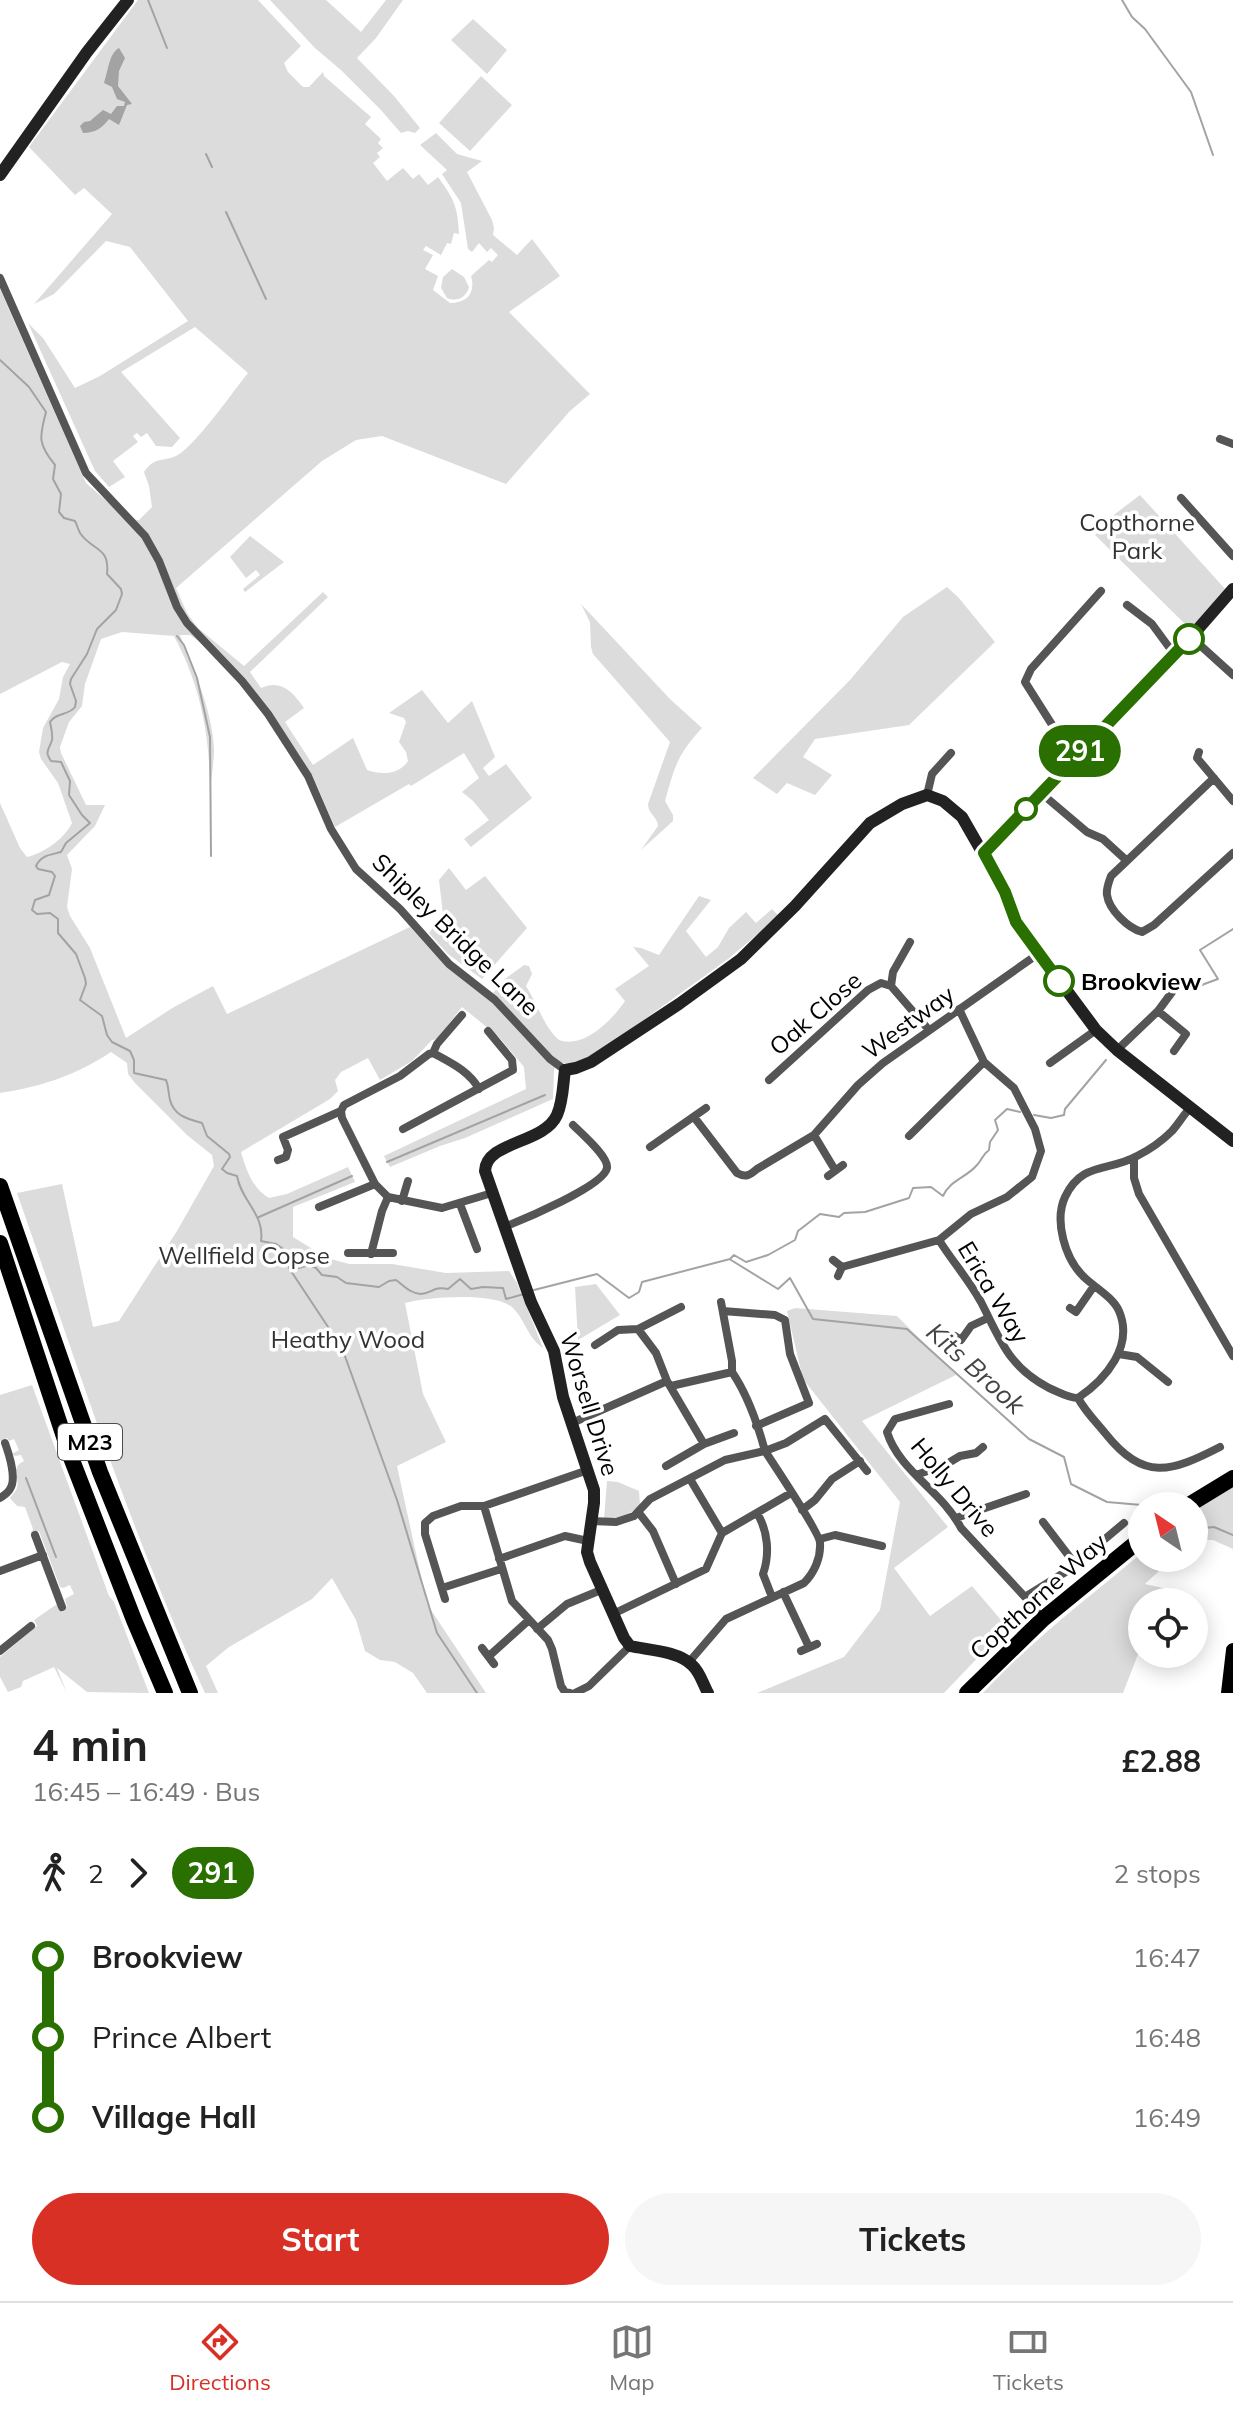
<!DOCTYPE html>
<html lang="en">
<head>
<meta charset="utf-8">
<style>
  body { margin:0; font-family:Mulish,sans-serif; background:#f6f6f6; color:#222; height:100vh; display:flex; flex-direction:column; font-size:30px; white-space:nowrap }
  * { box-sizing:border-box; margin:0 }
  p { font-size:26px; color:#767676 }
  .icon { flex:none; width:44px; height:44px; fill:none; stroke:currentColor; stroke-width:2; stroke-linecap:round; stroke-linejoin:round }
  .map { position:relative; height:1693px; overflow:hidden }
  .side { display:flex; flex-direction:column; background:#fff; flex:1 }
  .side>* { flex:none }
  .badge { padding:0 16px; border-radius:26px; font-size:28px; line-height:52px }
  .needle { width:52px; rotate:325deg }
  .buttons { position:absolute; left:1128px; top:1492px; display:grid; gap:16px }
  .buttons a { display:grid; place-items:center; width:80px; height:80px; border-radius:50%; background:#fff; box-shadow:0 4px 20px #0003; font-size:40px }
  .map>.badge { position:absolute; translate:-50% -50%; box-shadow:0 0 0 4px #fff }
  .legs { display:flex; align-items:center; gap:12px; height:88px; padding:0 32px; font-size:26px }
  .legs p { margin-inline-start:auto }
  .overview { display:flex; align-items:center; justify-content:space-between; height:136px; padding:0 32px }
  h1 { font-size:44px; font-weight:700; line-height:60px }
  .cta { display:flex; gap:16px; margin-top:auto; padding:16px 32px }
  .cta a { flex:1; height:92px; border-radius:48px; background:#d93025; color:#fff; font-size:32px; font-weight:700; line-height:92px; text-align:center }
  .cta a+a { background:#f6f6f6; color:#222 }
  ul { padding:0 32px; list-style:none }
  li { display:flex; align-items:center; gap:28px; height:80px; font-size:30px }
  li i { display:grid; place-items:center; width:12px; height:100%; margin:0 10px; background:currentColor }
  li i::after { content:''; width:20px; height:20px; margin:-10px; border:6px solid; border-radius:50%; background:#fff }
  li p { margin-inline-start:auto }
  li:first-child i { background:linear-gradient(#0000 50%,currentColor 0) }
  li:last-child i { background:linear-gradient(currentColor 50%,#0000 0) }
  .tab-bar { display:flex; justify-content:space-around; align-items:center; height:112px; border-top:2px solid #e0e0e0; background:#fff; font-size:22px; color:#767676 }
  .tab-bar a { display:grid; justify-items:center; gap:4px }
  .tab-bar .active { color:#d93025 }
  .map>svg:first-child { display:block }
</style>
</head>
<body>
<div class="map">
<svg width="1233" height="1693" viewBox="0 0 1233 1693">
  <rect width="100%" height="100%" fill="#fff"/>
  <path fill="#dcdcdc" d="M138 0H258L301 46 284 63 288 72 303 87H309L323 72 324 76 371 117 365 124 381 139 378 143 383 148 377 153 380 157 373 163 387 181 403 168 413 179 419 174 428 185 438 177C454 199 458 207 459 234L454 233 451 244 447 243 441 255 426 246 423 250 433 255 425 269 438 276 433 290 450 303C467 303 476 293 471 276L489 260 492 262 498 255 491 248 487 252 479 243 472 252 468 249 461 203 442 174 447 170 420 145 436 133 457 154 482 161 467 172 492 220 494 228 493 235 517 255 532 239 560 276 509 312 590 394 570 411 506 484 382 436 356 440 322 461 176 588 187 613 198 628 244 666 323 592 328 597 250 672 261 688C281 679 293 692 304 708L285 722 313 765 353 738 367 770C381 775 399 775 408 761L406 752 399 742 406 722 404 718 389 713 422 690 448 723 472 701 495 757 483 768 489 776 506 764 532 798 471 847 464 839 489 820 473 801 462 792 479 778 464 753 411 786 409 784 335 827 317 786 267 710 200 637 197 640 190 635H180C194 671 212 709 214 749 214 763 211 778 210 793 210 735 201 687 174 636L122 632 101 639 85 684 82 706 69 722 60 747 61 753 86 805H105L95 826 67 855 72 869 67 907 70 916 90 948 126 1038 174 1007 213 986 227 1014 410 927 443 962 488 999 505 979 524 965 529 966 532 974 526 986C537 1003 544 1027 559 1040 584 1049 612 1020 625 1001L615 989 649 966 633 947 641 948 659 955 699 896 711 900 686 931 706 957 718 947 729 928 746 912 756 923 772 909 779 916 728 959 588 1060 580 1063H559L554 1069 553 1099 465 1138 440 1146 390 1167 384 1156 526 1089 524 1067 499 1037 462 1007 437 1039 432 1040 412 1061 380 1080 368 1058 341 1072 335 1080 338 1091 330 1099 241 1152C246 1169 252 1188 269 1198L287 1194 348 1167 355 1182 293 1207V1237L327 1258 349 1264H392L446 1273 509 1271 517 1283 543 1348C528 1338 526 1322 514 1309 498 1291 427 1297 405 1303L423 1394 446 1442 397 1466 427 1604 486 1693H427L413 1673 395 1662 380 1660 365 1651 356 1620 332 1578 312 1599 229 1647 206 1666 218 1693H205C130 1532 76 1361 17 1193L62 1184 93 1327 119 1321 177 1231 214 1166 212 1155 187 1135 135 1083 128 1074 127 1063 111 1052C77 1075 40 1087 0 1093V803L20 848 27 857C44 853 64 839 72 823L58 783 41 759 39 752 43 728 59 699 63 677 70 664 62 662 0 694V289L86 483 127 519 139 520 152 507 149 486 144 472C155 456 163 462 176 456 193 449 235 389 248 373L195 327 121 372 180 438 172 447 156 446 147 433 141 437 137 433 133 436 138 442 113 461 125 477 109 487 95 471 28 323 43 338 75 388 100 376 188 321 130 247 106 241 54 294 34 304 112 214 84 188 75 195 29 147Z
    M270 0H326L361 32 386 0H403L376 38 357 58 394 96 420 128 415 133 408 131 401 133 380 109 342 71 315 48Z
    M473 19 507 50 487 74 451 40Z
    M481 76 512 105 470 151 439 123Z
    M452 269 464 277 469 287C466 298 457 302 447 298L441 288 443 277Z
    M1140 495 1227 591 1191 630 1095 535 1115 514Z
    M250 536 284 562 245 592 243 589 260 575 256 570 246 578 230 557Z
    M947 587 958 597 995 642 909 725 815 739 803 757 832 775 815 795 787 783 777 794 753 778 850 680 903 617Z
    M581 604 670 699 702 728C677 755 675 766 665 801L673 815V821L641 850 658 826C658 817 648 814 648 804L670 742 593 654 591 647 590 622Z
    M449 868 466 890 485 876 527 928 482 979 448 954 429 933 443 914 439 880Z
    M596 1284 620 1315 578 1340 575 1287Z
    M795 1308 897 1316 956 1375 862 1421 948 1527 894 1568 930 1616 972 1586 1007 1627 944 1693H757L844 1657 880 1610 900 1502 803 1379 787 1311Z
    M32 1385 109 1596 114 1602 149 1693 87 1692 57 1668 67 1693 54 1667 23 1681 21 1687 8 1692 0 1677V1657L37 1626 34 1620 57 1604 59 1610 67 1607 65 1599 74 1594 70 1585 63 1588 60 1587 39 1531 31 1533 33 1529 25 1507 17 1506 10 1498C11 1496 16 1491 17 1488 20 1476 10 1468 24 1461L21 1455 15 1456 12 1454 19 1450 14 1439 9 1441 7 1438 0 1441V1395Z
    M607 1481 618 1482 639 1491 640 1506C628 1515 619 1518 604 1519Z
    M1233 1487V1549L1213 1540H1194V1510Z
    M1142 1553V1558H1173L1145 1584 1163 1588 1158 1602H1142V1644L1123 1693H983C1031 1641 1088 1598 1142 1553Z"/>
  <path fill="#a3a3a3" d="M119 48 125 58 119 71 118 86 132 104 127 105 119 125 109 119C102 128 95 133 83 133L80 126 84 122 90 121 103 110 111 114 117 106H124L125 102 117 99 112 87 104 83C108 72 109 53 119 48Z"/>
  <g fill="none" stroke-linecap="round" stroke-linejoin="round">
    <path stroke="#a3a3a3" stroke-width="2" d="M148 0 167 48
      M1122 0 1132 17 1145 29 1191 92 1213 155
      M206 154 212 167
      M226 212 266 299
      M0 360 29 387 46 412C39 438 38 444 55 465L53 479 61 494 59 512 64 518 75 521C77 525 78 529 80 533 92 551 110 546 107 574L121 589 122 594 116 610 97 629 87 654 71 679 70 684 76 701 75 707C68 716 56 712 50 722 51 727 53 734 52 740 49 750 44 751 51 761L61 762 70 781 69 795 82 815 90 823 66 843 61 852C50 855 41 855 36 866L38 869 52 872 55 876 49 895 35 900 32 910 37 914 50 913 58 919V933L76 954 85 978 86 984 80 1000 102 1016 107 1035 112 1042 130 1051 134 1060V1073L166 1080C169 1087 168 1092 170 1100 174 1116 188 1119 202 1123L207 1136 229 1154 230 1157 222 1169 227 1173 237 1176C241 1201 265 1214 261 1241L276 1244 285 1250 289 1268 342 1348 397 1500 437 1633 477 1693
      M177 636 184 645 197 678 210 737 211 856
      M1188 990 1218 979 1200 950 1233 929
      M1034 1115 1051 1118 1064 1115 1065 1109 1106 1060
      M387 1162 545 1095
      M259 1217 352 1176
      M731 1260 778 1289 790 1278 813 1319 907 1329 1029 1439 1064 1457 1071 1484 1107 1502 1153 1506
      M292 1270 309 1265 316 1268 322 1275 337 1277 346 1283 379 1287 389 1281 396 1280C403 1285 411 1294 421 1294 433 1293 433 1286 448 1289L460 1279 471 1289 483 1287 503 1288 506 1299 524 1294
      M534 1290 597 1274 629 1298 639 1292 642 1282 730 1259 734 1255 746 1262 768 1255 795 1240 798 1231 820 1214 839 1217 844 1213 865 1212 909 1198 913 1188 931 1187 943 1196C950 1180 966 1178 977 1165 982 1160 982 1155 989 1150L990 1142 998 1130 995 1120 1007 1109 1020 1112
      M26 1478 56 1557
      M1194 1529 1214 1527 1233 1535"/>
    <path stroke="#555" stroke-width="8" d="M0 278 86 473 145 536 159 561 177 607 187 623 242 681 268 714 308 776 331 829 356 869 400 909 449 964 495 1000 550 1059 565 1070
      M1220 439 1233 444
      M1181 498 1233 556
      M1127 605 1152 624 1174 654
      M1191 637 1233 675
      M1078 752 1056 731 1025 682 1031 669 1101 591
      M1199 752 1197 758 1233 801
      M1214 778 1111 876C1109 882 1106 888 1107 895 1109 910 1128 928 1142 932L1154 925 1233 853
      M1041 793 1087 832 1103 839 1126 860
      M927 795 932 774 951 753
      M891 986 893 972 910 942
      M1158 1011 1178 984
      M1117 1050 1158 1011 1186 1034 1174 1051
      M433 1053C451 1063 469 1071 479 1089
      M1050 1063 1096 1030
      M769 1080 868 990 881 983 891 986 929 1030
      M341 1111 342 1118 375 1184 388 1197 442 1208 492 1193
      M341 1111 344 1105 400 1076 429 1054 433 1053 437 1044 462 1015
      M694 1117 737 1173C746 1178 750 1175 757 1169L814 1135 858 1085 883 1063 1038 954
      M403 1129 513 1070 512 1060 488 1031
      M814 1135 835 1170
      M909 1136 984 1062 959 1009
      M650 1147 706 1108
      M1134 1159V1178L1139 1194 1233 1356
      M278 1160 286 1157 288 1150 283 1137 341 1111
      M828 1176 843 1165
      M402 1201 408 1181
      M460 1204 477 1249
      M319 1207 375 1184
      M504 1227C522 1220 604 1186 607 1168 609 1157 581 1133 573 1125
      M939 1240C952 1261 969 1280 981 1302 1001 1341 1008 1366 1049 1388 1059 1392 1068 1398 1078 1398 1085 1411 1096 1422 1105 1433 1144 1482 1171 1472 1220 1447
      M348 1253H393
      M371 1254 382 1211 388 1197
      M833 1260 842 1267 838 1276
      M842 1267 939 1240 971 1214 1007 1197 1032 1177 1041 1151 1035 1129 1014 1088 984 1062
      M721 1302 732 1361V1372
      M1070 1308 1076 1312 1094 1286
      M723 1311 775 1315 785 1320 790 1354 809 1403 756 1426
      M638 1329 681 1307
      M955 1336 961 1340 971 1326 988 1318
      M595 1345 618 1330 638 1329 656 1353 667 1381 704 1444
      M1119 1354 1137 1357 1168 1382
      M671 1386 732 1372C747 1394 758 1425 765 1451 774 1465 820 1533 820 1543 821 1558 814 1573 804 1583L726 1619 689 1662
      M1078 1398C1106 1379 1134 1346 1119 1311 1113 1297 1094 1287 1084 1277 1065 1259 1054 1221 1065 1197 1082 1161 1109 1172 1137 1156 1149 1150 1162 1141 1172 1131 1179 1123 1184 1114 1191 1107
      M949 1404 895 1419 887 1432C899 1471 943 1492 961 1528L1025 1597 1043 1619
      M572 1423 667 1381
      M666 1466 704 1444 734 1433
      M916 1475 945 1465 960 1456 976 1453 983 1447
      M690 1479 722 1533
      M0 1498C3 1496 8 1493 10 1489 17 1479 9 1454 5 1443
      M484 1506 512 1601 548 1640 552 1649 561 1686 565 1692 570 1693
      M802 1510 815 1500 832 1479 860 1461
      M639 1513 653 1531 676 1584
      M757 1513C768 1531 770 1554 763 1574L772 1597
      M956 1518 1026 1494
      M591 1521 616 1522 634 1516 650 1499 725 1460 765 1451 786 1443 825 1419 867 1471
      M1043 1522 1075 1564
      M35 1535 62 1607
      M820 1539 835 1535 882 1546
      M499 1559 565 1536 588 1541
      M0 1571 43 1555
      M442 1588 501 1569
      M783 1592 809 1647
      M1025 1597 1067 1571 1124 1523
      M445 1599 425 1534V1523L433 1516 461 1506H484L588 1470
      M613 1614 706 1569 722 1533 791 1493
      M537 1629 567 1604 601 1590
      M482 1648 494 1664
      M0 1651 31 1626
      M801 1651 817 1644
      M489 1656 529 1620
      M575 1693 589 1686 630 1646"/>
    <path stroke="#222" stroke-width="12" d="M0 175 87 52 128 0
      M984 853 1191 637 1233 589
      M708 1693C703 1684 700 1672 692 1665 678 1651 648 1650 630 1646L624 1638 590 1562 587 1552 594 1503V1490L563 1397 554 1351 531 1302 485 1171C486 1141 544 1144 557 1115 563 1102 563 1084 565 1070L576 1068 591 1062 679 1004 741 959 795 906 870 823 902 804 927 795 943 801 962 817 1005 892 1016 922 1096 1030 1117 1050 1233 1141"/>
    <path stroke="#000" stroke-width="14" d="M1228 1693 1233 1650"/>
    <path stroke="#000" stroke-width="16" d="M0 1186 100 1472 190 1693
      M0 1243 70 1455 134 1620 165 1693
      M1187 1506 1233 1478
      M967 1693 1043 1619 1142 1538"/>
  </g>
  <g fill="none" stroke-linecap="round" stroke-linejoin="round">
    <g stroke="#fff" stroke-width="18">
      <path id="line-1" d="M1059 981 1016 922 1005 892 984 853 1189 639"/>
    </g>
    <use href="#line-1" stroke="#297000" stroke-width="12"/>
  </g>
  <g fill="#fff" stroke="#297000" stroke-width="4">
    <circle cx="1189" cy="639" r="14"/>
    <circle cx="1026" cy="809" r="10"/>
    <circle cx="1059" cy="981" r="14"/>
  </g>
  <g text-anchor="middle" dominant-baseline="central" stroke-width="7" stroke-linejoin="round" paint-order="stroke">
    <rect fill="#fff" stroke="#4c4c4c" stroke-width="2" x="58" y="1424" width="64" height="36" rx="6"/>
    <g font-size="22" font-weight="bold" fill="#000">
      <text x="90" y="1442">M23</text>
    </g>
    <g font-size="24" fill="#333" stroke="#fff">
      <text x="1137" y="522">Copthorne<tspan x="1137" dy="28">Park</tspan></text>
      <text x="244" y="1255">Wellfield Copse</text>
      <text x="348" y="1339">Heathy Wood</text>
    </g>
    <g font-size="24" fill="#000" stroke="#fff">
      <text transform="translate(456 934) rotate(44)">Shipley Bridge Lane</text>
      <text transform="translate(815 1013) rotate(-41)">Oak Close</text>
      <text transform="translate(908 1022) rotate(-36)">Westway</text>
      <text transform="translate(994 1292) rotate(59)">Erica Way</text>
      <text transform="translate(590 1404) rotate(73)">Worsell Drive</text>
      <text transform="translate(955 1487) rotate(50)">Holly Drive</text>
      <text transform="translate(1038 1596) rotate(-42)">Copthorne Way</text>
    </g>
    <g font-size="24" font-weight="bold" fill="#000" stroke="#fff" text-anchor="start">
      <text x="1081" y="981">Brookview</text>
    </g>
    <g font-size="26" font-style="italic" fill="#444" stroke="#fff">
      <text transform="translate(976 1368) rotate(42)">Kits Brook</text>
    </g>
  </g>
</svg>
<div class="buttons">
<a><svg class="needle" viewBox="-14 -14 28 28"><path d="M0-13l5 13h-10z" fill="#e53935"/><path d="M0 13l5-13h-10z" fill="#767676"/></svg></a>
<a><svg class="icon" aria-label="locate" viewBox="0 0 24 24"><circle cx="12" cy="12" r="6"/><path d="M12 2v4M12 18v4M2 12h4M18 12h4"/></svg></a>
</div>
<b class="badge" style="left:1080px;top:751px;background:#297000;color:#fff">291</b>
</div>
<section class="side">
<div class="overview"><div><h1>4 min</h1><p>16:45 – 16:49 · Bus</p></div><b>£2.88</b></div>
<div class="legs"><svg class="icon" aria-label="walk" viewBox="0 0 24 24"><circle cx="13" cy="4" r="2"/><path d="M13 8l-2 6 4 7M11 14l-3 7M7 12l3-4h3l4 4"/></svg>2<svg class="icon" aria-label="forward" viewBox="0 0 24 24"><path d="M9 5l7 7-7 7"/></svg><b class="badge" style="background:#297000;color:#fff">291</b><p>2 stops</p></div>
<ul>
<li><i style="color:#297000"></i><b>Brookview</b><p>16:47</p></li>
<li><i style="color:#297000"></i><span>Prince Albert</span><p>16:48</p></li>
<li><i style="color:#297000"></i><b>Village Hall</b><p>16:49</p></li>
</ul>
<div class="cta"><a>Start</a><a>Tickets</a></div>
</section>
<nav class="tab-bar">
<a class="active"><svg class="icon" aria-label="directions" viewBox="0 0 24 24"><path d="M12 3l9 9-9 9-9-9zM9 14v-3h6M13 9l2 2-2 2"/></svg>Directions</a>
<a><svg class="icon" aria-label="map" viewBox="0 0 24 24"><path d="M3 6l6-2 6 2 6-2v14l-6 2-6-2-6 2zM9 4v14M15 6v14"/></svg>Map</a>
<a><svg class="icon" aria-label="tickets" viewBox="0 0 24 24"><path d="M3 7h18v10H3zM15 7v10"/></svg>Tickets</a>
</nav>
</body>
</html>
